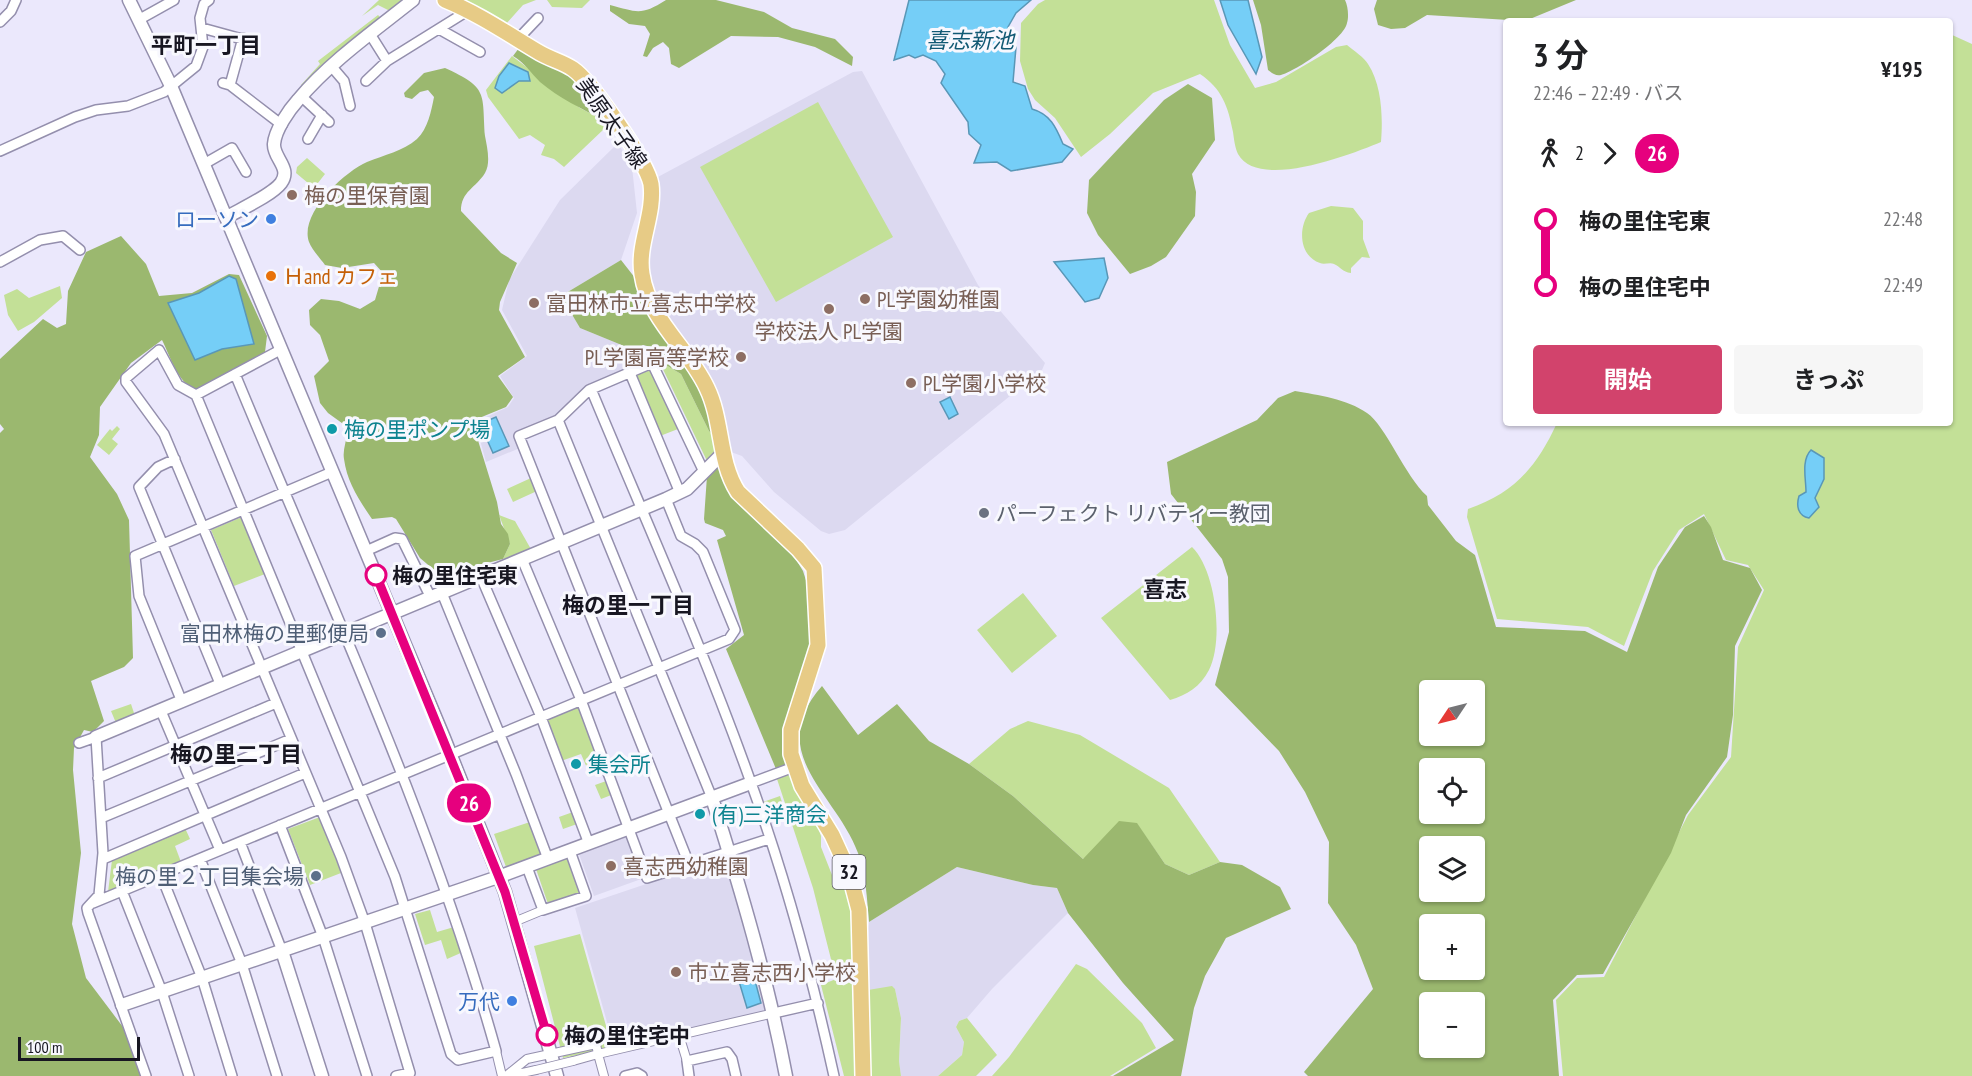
<!DOCTYPE html>
<html lang="ja">
<head>
<meta charset="utf-8">
<style>
  body { margin:0; font-family:"PT Sans Narrow","Noto Sans JP",sans-serif; background:#f6f6f6; color:#202124; height:100vh; display:flex; flex-direction:column; font-size:22px; white-space:nowrap }
  * { box-sizing:border-box; margin:0 }
  p { font-size:20px; color:#757577 }
  .icon { flex:none; width:33px; height:33px; fill:none; stroke:currentColor; stroke-width:2; stroke-linecap:round; stroke-linejoin:round }
  .map { position:relative; flex:1; overflow:hidden }
  .side { position:absolute; left:1503px; top:18px; width:450px; height:408px; display:flex; flex-direction:column; background:#fff; border-radius:6px; box-shadow:0 2px 4px #0004 }
  .side>* { flex:none }
  .badge { padding:0 12px; border-radius:20px; font-size:21px; line-height:39px }
  .needle { width:39px; rotate:235deg }
  .controls { position:absolute; left:1419px; top:680px; display:grid; gap:12px }
  .controls a { display:grid; place-items:center; width:66px; height:66px; border-radius:6px; background:#fff; box-shadow:0 2px 4px #0004; font-size:30px }
  .scale { position:absolute; left:18px; bottom:15px; width:122px; box-sizing:border-box; padding-left:6px; border:3px solid #181722; border-top:0; font-size:16px; line-height:21px; white-space:nowrap; color:#181722; -webkit-text-stroke:4px #f8f8fe; paint-order:stroke }
  .map>.badge { position:absolute; translate:-50% -50%; box-shadow:0 0 0 3px #fff }
  .legs { display:flex; align-items:center; gap:9px; height:66px; padding:0 30px; font-size:20px }
  .legs p { margin-inline-start:auto }
  .head { display:flex; align-items:center; justify-content:space-between; height:102px; padding:0 30px }
  h1 { font-size:33px; font-weight:700; line-height:45px }
  .action { display:flex; gap:12px; margin-top:auto; padding:12px 30px }
  .action a { flex:1; height:69px; border-radius:6px; background:#d2436c; color:#fff; font-size:24px; font-weight:700; line-height:69px; text-align:center }
  .action a+a { background:#f6f6f6; color:#202124 }
  ul { padding:0 30px; list-style:none }
  li { display:flex; align-items:center; gap:21px; height:66px; font-size:22px }
  li i { display:grid; place-items:center; width:9px; height:100%; margin:0 8px; background:currentColor }
  li i::after { content:''; width:15px; height:15px; margin:-8px; border:4px solid; border-radius:50%; background:#fff }
  li p { margin-inline-start:auto }
  li:first-child i { background:linear-gradient(#0000 50%,currentColor 0) }
  li:last-child i { background:linear-gradient(currentColor 50%,#0000 0) }
  .map>svg:first-child { display:block }
</style>
</head>
<body>
<div class="map">
<svg width="1972" height="1076" viewBox="0 0 1972 1076">
  <rect width="100%" height="100%" fill="#ebe8fc"/>
  <path fill="#dcd9f0" d="M862 71 978 285 1045 363 1042 370 845 530 829 534 821 531 774 492 742 456 728 451 726 421 719 398 712 380 664 317 651 285 647 260 656 178 853 72Z
    M618 143 632 167 637 213 621 260 561 296 580 328 624 346 625 369 590 385 558 417 515 435 520 448 486 462 475 422 508 407 514 398 500 376 527 356 502 310 509 280 560 200Z
    M629 836 644 878 594 896 579 854Z
    M726 857 770 1010 614 1047 575 908Z
    M957 867 1033 885 1057 888 1068 913 992 989 967 1018 959 1021 956 1027 964 1042 962 1055 938 1076H901L899 1061 901 1018 895 989 868 990 867 935 869 922Z"/>
  <path fill="#c3e097" d="M379 0H407L392 12 378 5 362 16Z
    M458 0H536L523 5 506 24Z
    M547 0H590L582 8 552 7Z
    M1045 0H1214L1230 45 1255 88 1276 82 1336 47 1347 45C1354 51 1364 57 1368 64 1382 85 1383 118 1381 142 1352 154 1258 191 1238 154 1235 148 1234 139 1233 132 1228 106 1222 89 1200 74L1153 93 1110 134 1081 157 1055 118 1035 100 1028 89 1020 61 1021 23 1038 4Z
    M378 15 382 19 304 88 301 85 320 64 318 61Z
    M1950 34 1972 44V1076H1563L1556 1000 1577 978 1604 977 1688 815 1731 757 1738 647 1764 590 1748 565 1726 560 1704 514 1679 530 1653 571 1624 646 1588 627 1497 619 1467 517 1468 509C1515 493 1537 466 1557 423H1950Z
    M512 56 580 108 605 121 604 129 564 167 554 159 541 155 545 145 530 135 519 139 488 97 486 90Z
    M818 102 893 237 776 302 700 167Z
    M307 158 325 174 314 188 296 173 297 167Z
    M1331 206 1353 208 1363 221V239L1370 258 1362 257 1351 268V273C1342 272 1341 267 1334 264 1330 262 1324 265 1320 263 1299 256 1298 228 1309 213Z
    M60 286 62 298 34 322 18 331 8 315 4 295 17 289 29 298Z
    M659 361 681 374 709 431 716 438 720 448 707 461Z
    M651 370 678 429 660 436 636 375Z
    M117 426 120 429 112 439 118 444 109 455 97 445 110 429 112 431Z
    M531 478 537 491 513 502 507 489Z
    M499 515 515 521 532 551 503 559 510 544Z
    M242 517 265 574 234 586 211 530Z
    M1192 547C1216 570 1224 641 1209 670 1200 687 1187 695 1170 700L1101 618Z
    M1023 593 1057 636 1012 673 977 630Z
    M131 704 135 716 116 723 111 711Z
    M580 706 602 762 587 768 581 754 561 761 545 720Z
    M1028 721 1080 735 1169 788 1220 862 1189 875 1165 864 1137 824 1083 859 1013 796 969 764 1010 729Z
    M790 774 817 825 821 836V847L832 875 845 882 849 894 861 1076H844L821 985 836 979 813 888 777 779Z
    M609 780 614 794 601 799 595 785Z
    M780 796 785 811 768 816 763 802Z
    M573 812 577 824 563 829 559 817Z
    M320 817 341 873 310 885 288 829Z
    M530 822 541 855 506 867 494 834Z
    M185 828 190 839 175 846 181 862 108 892 112 860Z
    M567 858 579 893 548 904 536 869Z
    M430 910 437 932 454 927 463 952 447 959 441 940 425 945 415 914Z
    M580 934 612 1047 563 1058 534 946Z
    M1076 964 1087 969 1142 1023 1156 1048 1110 1076H992L1009 1057Z
    M892 986 895 989 901 1018 899 1061 901 1076H870L868 990Z
    M967 1018 997 1055 976 1076H938L962 1055 964 1042 956 1027 959 1021Z"/>
  <path fill="#9bb86f" fill-rule="evenodd" d="M666 0H716L764 12 792 28 835 39 853 57 852 66 815 47 778 37 731 36 679 68 671 64 669 48 663 42 653 48 647 57 643 56 650 34 645 26 629 24 610 11V5C637 12 641 16 666 0Z
    M1253 0H1345C1348 6 1349 17 1347 23 1344 39 1296 71 1281 75 1275 76 1272 73 1268 70L1261 25Z
    M1377 0H1576L1525 21 1427 15 1405 28 1391 29 1378 25 1374 9Z
    M519 48C552 64 592 82 604 120 582 109 559 98 540 82 531 73 525 63 513 56Z
    M445 68C489 88 482 93 485 136 487 147 491 163 485 173 476 188 461 191 461 211L501 253 517 263 500 302 499 310 525 357 498 376 513 397 506 407 472 421 497 502 501 524 508 534 510 544 503 559 440 575 420 558 396 519 392 517 372 519C359 500 347 482 344 459 342 448 349 438 346 426L328 413 320 403 314 376 329 361 320 335 310 325 309 310 321 299 339 301 360 309 375 300 383 273 374 263 342 268 325 265C320 258 312 250 309 242 299 214 344 172 367 162 384 155 403 151 417 139 428 128 431 112 434 97L428 90 420 92 412 99 405 97 404 93 424 73Z
    M1188 84 1212 98 1215 140 1192 174 1196 192 1195 216 1166 257 1151 266 1130 274 1098 235 1087 213 1089 180 1164 100Z
    M121 236 146 264 159 296 192 293 229 274 239 275 267 336 265 352 195 390C177 381 170 356 162 340L131 363 100 407 99 435 90 457 117 494 129 520 133 658 124 667 91 681 104 721 93 732 84 730 74 748 73 770 81 853 72 924 86 978 126 1031 141 1076H0V433L4 429 0 424V359L43 319 57 328 66 324 68 291 86 252Z
    M621 260 639 283 704 390 716 438 709 431 681 374 659 361 651 347 643 345 640 347 642 364 625 369 624 346 580 328 561 296Z
    M1295 391C1318 395 1347 399 1367 413 1386 426 1405 476 1427 496L1428 505 1456 541 1475 555 1496 627 1585 631 1627 652 1658 567 1685 527 1704 516 1711 527 1723 560 1750 568 1762 590 1735 646 1733 715 1727 757 1686 815 1671 853 1603 974 1577 975 1553 1000 1559 1076H1308L1304 1072 1373 989 1356 945 1328 903 1329 842 1305 792 1279 751 1215 685 1229 632 1228 577 1222 559 1171 494 1167 462 1257 420 1278 398ZM1430 690H1474V735H1430ZM1430 768H1474V813H1430ZM1430 846H1474V891H1430ZM1430 924H1474V969H1430ZM1430 1002H1474V1047H1430Z
    M721 464 792 553 803 571 811 596 815 626 804 676 789 708 782 734 787 762 785 769H776L726 649 744 635 717 540 726 536 723 530 705 523 704 519 707 476Z
    M822 686 858 735 897 704 929 741 969 764 1013 796 1083 859 1119 821 1137 823 1165 864 1189 875 1220 862 1242 865 1280 887 1291 909 1226 938 1205 976 1194 1008 1181 1076H1113L1174 1040 1123 983 1068 913 1057 888 1033 885 957 867 869 922C867 900 866 874 858 853 836 793 763 753 822 686Z"/>
  <path fill="#75cef7" stroke="#5997b7" stroke-width="1.5" d="M909 0H1031L1016 13 1008 27 1016 47 1013 82 1025 86 1032 109C1050 114 1056 127 1063 144L1073 149 1062 162 1011 171 997 162 974 163 981 145 969 134 968 122 941 83 945 74 936 61 923 55 915 58 909 55 894 60Z
    M1220 0H1248L1262 57 1256 74 1228 25Z
    M509 63 528 72 530 81H519L502 93 495 88 499 76Z
    M1104 258 1108 278 1099 298 1085 302 1054 262Z
    M229 276 236 279 254 344 222 349 195 360 168 303 199 293Z
    M950 397 958 414 949 419 940 402Z
    M496 417 509 446 493 453 480 424Z
    M1811 450 1824 458V479L1815 498 1819 507 1809 518C1798 516 1796 506 1799 496L1806 492C1806 479 1801 460 1811 450Z
    M753 973 761 1003 747 1008 738 978Z"/>
  <g fill="none" stroke-linecap="round" stroke-linejoin="round">
    <g stroke="#948fad" stroke-width="10">
      <path id="pedestrian" d="M514 922 543 910
        M679 1035 687 1061
        M496 1051 502 1076
        M506 1076 527 1059 596 1044 598 1054 573 1061
        M508 1076 536 1070
        M604 1076 598 1054 774 1013"/>
    </g>
    <g stroke="#948fad" stroke-width="12">
      <path id="minor" d="M140 19 174 0
        M0 22 11 11 16 0
        M202 28 253 42
        M439 29 480 52
        M370 34 387 61
        M518 39 538 18
        M332 67 344 81 350 106
        M366 81 387 61 469 10
        M223 83 230 85 282 125
        M230 85 243 38
        M301 96 329 122
        M308 139 322 115
        M0 151 75 117 96 110 128 106 164 92 196 66 203 47 200 18 204 4 209 0
        M204 164 232 148 246 172
        M0 262 40 240 63 236 80 250
        M630 373 680 493
        M235 374C327 597 431 818 496 1051L458 1060 451 1054 395 877 196 395 178 385 159 350 126 378V382L164 434 341 857 365 923 410 1073 396 1076
        M591 389C645 519 703 648 750 780 785 876 812 976 834 1076
        M196 395 282 349
        M558 420 712 798
        M175 459 158 467 139 487 221 686
        M366 551 395 538 402 539 431 598
        M522 559 581 700 647 878 769 839
        M481 577 541 717 589 844
        M442 593 516 774 548 859
        M182 702 139 596 135 556 332 472
        M161 711 220 850
        M79 743 96 737 103 853 99 895 87 908 88 913 146 1076
        M98 778 276 703
        M751 783 794 767
        M101 818 291 739
        M280 825 323 937 367 1076
        M240 842 282 951
        M103 859 305 773
        M200 859 242 964 277 1076
        M689 864 519 436 558 420 589 390 652 363 704 472
        M527 867 543 910 586 896 570 851
        M161 875 202 978 232 1076
        M122 891 162 992 189 1076
        M93 903 729 639 735 630 703 552 695 544 681 536 666 499
        M774 1013 818 1003
        M625 1076 637 1073 642 1076
        M689 1076 687 1061 727 1052 732 1059 736 1076"/>
    </g>
    <g stroke="#948fad" stroke-width="15">
      <path id="tertiary" d="M129 0 171 86 444 738 505 892 557 1076
        M227 217C241 209 272 195 281 183 292 168 273 158 274 144 275 130 289 110 298 100 330 62 374 31 413 0
        M96 737 666 499 687 489 724 452
        M712 798C741 890 768 981 786 1076
        M282 951 322 1076
        M122 1005 498 877 751 783"/>
    </g>
    <g stroke="#fff" stroke-width="18">
      <path id="primary" d="M445 0C479 14 508 34 540 53 550 59 563 62 573 69 592 82 647 162 651 184 655 215 637 244 642 274 649 321 688 347 707 388 723 421 718 461 738 492L798 549 814 568 818 645 791 730V754L802 786 832 835 849 872 859 910 863 1076"/>
    </g>
    <use href="#pedestrian" stroke="#fff" stroke-width="8"/>
    <use href="#minor" stroke="#fff" stroke-width="9"/>
    <use href="#tertiary" stroke="#fff" stroke-width="12"/>
    <use href="#primary" stroke="#e7cb86" stroke-width="15"/>
    <g stroke="#948fad" stroke-width="10" stroke-linecap="butt">
      <path id="pedestrian-bridge" d="M536 1070 573 1061"/>
    </g>
    <use href="#pedestrian-bridge" stroke="#fff" stroke-width="8"/>
  </g>
  <g fill="none" stroke-linecap="round" stroke-linejoin="round">
    <g stroke="#fff" stroke-width="14">
      <path id="line-1" d="M376 575 505 892 547 1035"/>
    </g>
    <use href="#line-1" stroke="#e6007e" stroke-width="9"/>
  </g>
  <g fill="#8d6e63" stroke="#f8f8fe" stroke-width="2">
    <circle cx="292" cy="195" r="6"/>
    <circle cx="865" cy="299" r="6"/>
    <circle cx="534" cy="303" r="6"/>
    <circle cx="829" cy="309" r="6"/>
    <circle cx="741" cy="357" r="6"/>
    <circle cx="911" cy="383" r="6"/>
    <circle cx="611" cy="866" r="6"/>
    <circle cx="676" cy="972" r="6"/>
  </g>
  <g fill="#3f7fe0" stroke="#f8f8fe" stroke-width="2">
    <circle cx="271" cy="219" r="6"/>
    <circle cx="512" cy="1001" r="6"/>
  </g>
  <circle fill="#e8710a" stroke="#f8f8fe" stroke-width="2" cx="271" cy="276" r="6"/>
  <g fill="#0f9aa8" stroke="#f8f8fe" stroke-width="2">
    <circle cx="332" cy="429" r="6"/>
    <circle cx="576" cy="764" r="6"/>
    <circle cx="700" cy="814" r="6"/>
  </g>
  <circle fill="#6b7280" stroke="#f8f8fe" stroke-width="2" cx="984" cy="513" r="6"/>
  <g fill="#fff" stroke="#e6007e" stroke-width="3">
    <circle cx="376" cy="575" r="10"/>
    <circle cx="547" cy="1035" r="10"/>
  </g>
  <g fill="#5c6f8a" stroke="#f8f8fe" stroke-width="2">
    <circle cx="381" cy="633" r="6"/>
    <circle cx="316" cy="876" r="6"/>
  </g>
  <g text-anchor="middle" dominant-baseline="central" stroke-width="6" stroke-linejoin="round" paint-order="stroke">
    <rect fill="#f8f8fe" stroke="#5b5a64" stroke-width="1.5" x="832.5" y="855" width="33" height="34" rx="4.5"/>
    <g font-size="20" font-weight="bold" fill="#181722">
      <text x="849" y="872">32</text>
    </g>
    <g font-size="21" fill="#181722" stroke="#f8f8fe">
      <text transform="translate(612 123) rotate(55)">美原太子線</text>
    </g>
    <g font-size="21" fill="#785e54" stroke="#f8f8fe" text-anchor="start">
      <text x="304" y="195">梅の里保育園</text>
      <text x="877" y="299">PL学園幼稚園</text>
      <text x="546" y="303">富田林市立喜志中学校</text>
      <text x="829" y="331" text-anchor="middle">学校法人 PL学園</text>
      <text x="729" y="357" text-anchor="end">PL学園高等学校</text>
      <text x="923" y="383">PL学園小学校</text>
      <text x="623" y="866">喜志西幼稚園</text>
      <text x="688" y="972">市立喜志西小学校</text>
    </g>
    <g font-size="21" fill="#366cbe" stroke="#f8f8fe" text-anchor="end">
      <text x="259" y="219">ローソン</text>
      <text x="500" y="1001">万代</text>
    </g>
    <g font-size="21" fill="#c56008" stroke="#f8f8fe" text-anchor="start">
      <text x="283" y="276">Ｈand カフェ</text>
    </g>
    <g font-size="21" fill="#0d838f" stroke="#f8f8fe" text-anchor="start">
      <text x="344" y="429">梅の里ポンプ場</text>
      <text x="588" y="764">集会所</text>
      <text x="712" y="814">(有)三洋商会</text>
    </g>
    <g font-size="21" fill="#5b616d" stroke="#f8f8fe" text-anchor="start">
      <text x="996" y="513">パーフェクト リバティー教団</text>
    </g>
    <g font-size="21" font-weight="bold" fill="#181722" stroke="#f8f8fe" text-anchor="start">
      <text x="392" y="575">梅の里住宅東</text>
      <text x="564" y="1035">梅の里住宅中</text>
    </g>
    <g font-size="21" fill="#4e5e75" stroke="#f8f8fe" text-anchor="end">
      <text x="369" y="633">富田林梅の里郵便局</text>
      <text x="304" y="876">梅の里２丁目集会場</text>
    </g>
    <g font-size="22" font-style="italic" fill="#115974" stroke="#f8f8fe">
      <text x="970" y="40">喜志新池</text>
    </g>
    <g font-size="22" font-weight="bold" fill="#181722" stroke="#f8f8fe">
      <text x="206" y="45">平町一丁目</text>
      <text x="1165" y="589">喜志</text>
      <text x="628" y="605">梅の里一丁目</text>
      <text x="236" y="754">梅の里二丁目</text>
    </g>
  </g>
</svg>
<div class="controls">
<a><svg class="needle" viewBox="-14 -14 28 28"><path d="M0-13l5 13h-10z" fill="#e53935"/><path d="M0 13l5-13h-10z" fill="#757577"/></svg></a>
<a><svg class="icon" aria-label="locate" viewBox="0 0 24 24"><circle cx="12" cy="12" r="6"/><path d="M12 2v4M12 18v4M2 12h4M18 12h4"/></svg></a>
<a><svg class="icon" aria-label="layers" viewBox="0 0 24 24"><path d="M12 4l9 5-9 5-9-5zM3 14l9 5 9-5"/></svg></a>
<a>+</a>
<a>−</a>
</div>
<div class="scale">100 m</div>
<b class="badge" style="left:469px;top:803px;background:#e6007e;color:#fff">26</b>
<section class="side">
<div class="head"><div><h1>3 分</h1><p>22:46 – 22:49 · バス</p></div><b>¥195</b></div>
<div class="legs"><svg class="icon" aria-label="walk" viewBox="0 0 24 24"><circle cx="13" cy="4" r="2"/><path d="M13 8l-2 6 4 7M11 14l-3 7M7 12l3-4h3l4 4"/></svg>2<svg class="icon" aria-label="forward" viewBox="0 0 24 24"><path d="M9 5l7 7-7 7"/></svg><b class="badge" style="background:#e6007e;color:#fff">26</b></div>
<ul>
<li><i style="color:#e6007e"></i><b>梅の里住宅東</b><p>22:48</p></li>
<li><i style="color:#e6007e"></i><b>梅の里住宅中</b><p>22:49</p></li>
</ul>
<div class="action"><a>開始</a><a>きっぷ</a></div>
</section>
</div>
</body>
</html>
